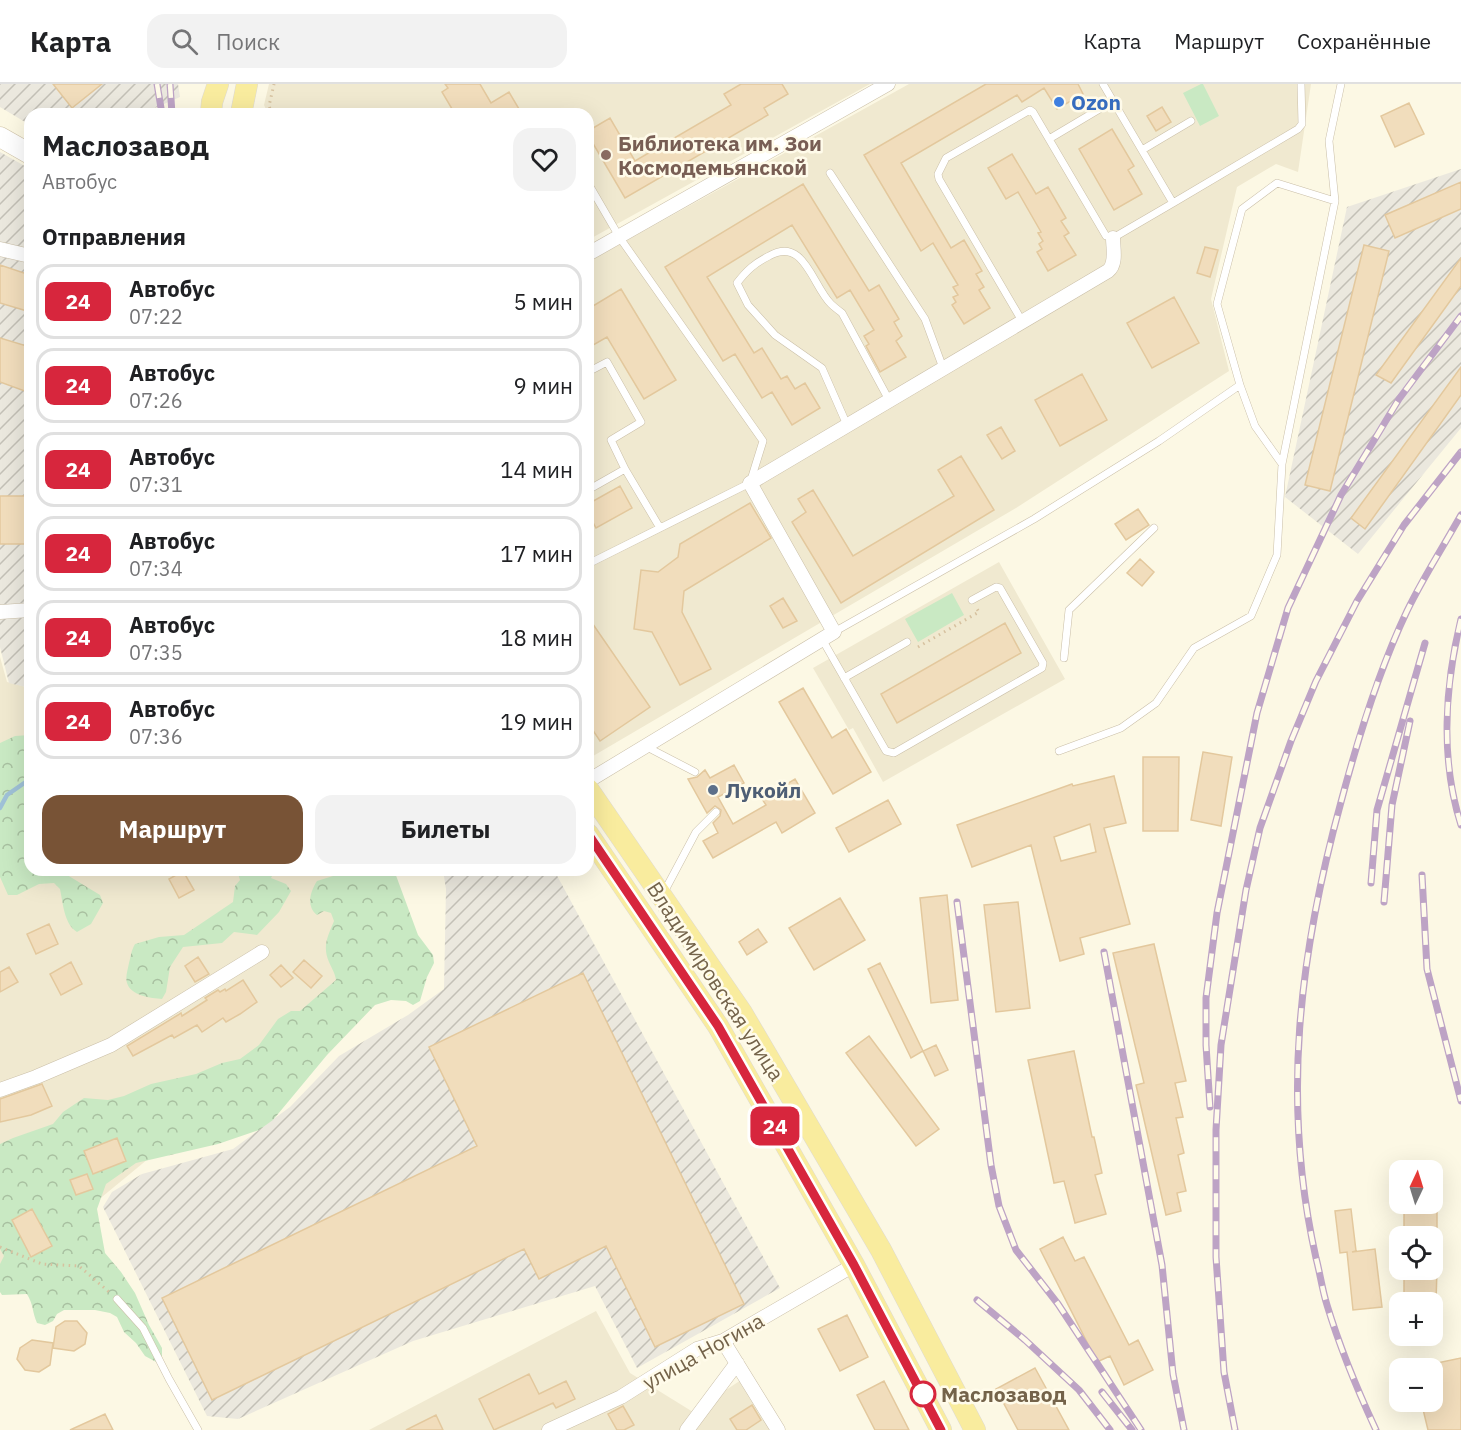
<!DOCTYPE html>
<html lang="ru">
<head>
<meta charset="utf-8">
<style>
  body { margin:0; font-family:"IBM Plex Sans",sans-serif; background:#f2f2f2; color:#202124; height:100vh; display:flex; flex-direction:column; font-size:22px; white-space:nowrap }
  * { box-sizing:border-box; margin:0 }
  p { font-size:20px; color:#757577 }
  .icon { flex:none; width:33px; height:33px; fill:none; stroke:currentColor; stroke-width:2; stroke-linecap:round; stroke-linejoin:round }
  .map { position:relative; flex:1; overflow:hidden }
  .drawer { position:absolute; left:24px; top:24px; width:570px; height:768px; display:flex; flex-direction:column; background:#fff; border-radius:18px; box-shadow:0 6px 24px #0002 }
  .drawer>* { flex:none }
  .badge { padding:0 12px; border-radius:9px; font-size:21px; line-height:39px }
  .needle { width:39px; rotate:4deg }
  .buttons { position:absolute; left:1389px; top:1076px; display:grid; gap:12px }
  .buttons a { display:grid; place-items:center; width:54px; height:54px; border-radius:12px; background:#fff; box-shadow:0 6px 24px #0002; font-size:30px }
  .map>.badge { position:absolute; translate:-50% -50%; box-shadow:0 0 0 3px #fff }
  h2 { padding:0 18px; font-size:22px; line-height:54px }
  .round { display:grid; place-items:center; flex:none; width:63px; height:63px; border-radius:18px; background:#f2f2f2 }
  .summary { display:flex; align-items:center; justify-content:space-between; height:102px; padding:0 18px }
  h1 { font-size:28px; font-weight:700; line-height:45px }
  .cta { display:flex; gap:12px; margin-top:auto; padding:12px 18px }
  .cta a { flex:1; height:69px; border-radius:18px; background:#785336; color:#fff; font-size:24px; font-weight:700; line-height:69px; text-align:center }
  .cta a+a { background:#f2f2f2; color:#202124 }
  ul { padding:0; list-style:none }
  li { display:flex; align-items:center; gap:18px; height:75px; margin:0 12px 9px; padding:0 6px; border:3px solid #e0e0e0; border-radius:18px }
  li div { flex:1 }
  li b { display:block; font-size:22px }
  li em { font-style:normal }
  li .badge { min-width:66px; font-weight:700; text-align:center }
  header { display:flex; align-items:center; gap:36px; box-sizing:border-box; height:84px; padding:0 30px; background:#fff; border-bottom:2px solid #e0e0e0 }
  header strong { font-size:28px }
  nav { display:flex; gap:33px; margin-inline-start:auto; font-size:21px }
  .search { width:420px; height:54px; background:#f2f2f2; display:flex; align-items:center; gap:15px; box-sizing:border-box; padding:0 21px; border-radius:18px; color:#757577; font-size:22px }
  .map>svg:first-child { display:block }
</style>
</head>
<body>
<header>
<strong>Карта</strong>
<div class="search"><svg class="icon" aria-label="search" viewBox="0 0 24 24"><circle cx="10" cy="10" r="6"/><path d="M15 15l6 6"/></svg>Поиск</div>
<nav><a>Карта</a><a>Маршрут</a><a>Сохранённые</a></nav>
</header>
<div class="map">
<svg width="1461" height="1346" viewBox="0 0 1461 1346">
  <defs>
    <pattern id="industrial-furrows" width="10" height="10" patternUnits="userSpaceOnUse" patternTransform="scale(1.5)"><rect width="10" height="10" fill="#ebe8de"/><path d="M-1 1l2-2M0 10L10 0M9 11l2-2" fill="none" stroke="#c3c0b6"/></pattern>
    <pattern id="forest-crowns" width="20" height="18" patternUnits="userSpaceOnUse" patternTransform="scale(1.5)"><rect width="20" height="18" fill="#c9e9c3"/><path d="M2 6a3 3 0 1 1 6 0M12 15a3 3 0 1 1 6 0" fill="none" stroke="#a8c0a0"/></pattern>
  </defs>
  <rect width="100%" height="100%" fill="#fcf8e4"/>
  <path fill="#f0e9d0" d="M269 0H870L588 156V30H268L264 21Z
    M909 0H1311L1298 88 1276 80 1237 103 1211 215 1229 287 1016 424 588 675V178Z
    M999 478 1065 595 883 698 853 644 849 646 813 584Z
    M0 573 7 598 30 604V786H352L385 853 148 1075 0 1197Z
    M596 1227 630 1289 693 1328 744 1294 775 1346H369Z"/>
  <path fill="url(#industrial-furrows)" d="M0 0H178L180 13 141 30H30V41L0 23Z
    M0 68 30 85V604L9 599 0 563Z
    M1461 85V344L1358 470 1285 413 1347 123Z
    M443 786H554L780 1204 637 1284 595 1202 413 1257 238 1335 207 1332 103 1123 112 1108 142 1090 233 1065 290 1023 339 972 408 931 444 905 446 805Z"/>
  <path fill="url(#forest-crowns)" d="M30 651V786H59L100 811 103 819 91 840 77 848C64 840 63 819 60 805L54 799 39 800 17 811H8L0 793V659L15 652Z
    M237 786H275L271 794 286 800 291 807 279 828 257 851 234 848 222 859 183 863 170 883 166 908 162 915C151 914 131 912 127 899 125 893 128 885 129 879 131 872 131 867 135 860L159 853 184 851 233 818 235 802 240 796Z
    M338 786H394L418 851 433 871 434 879 427 893 420 917 413 921 406 917 391 916 375 921 327 971 273 1036 259 1046 218 1060 136 1079 106 1100 97 1125 105 1169 121 1188 135 1209 149 1241 162 1264V1272L158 1279 145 1272 136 1259 124 1248 117 1233 110 1229 95 1226H64L57 1230 53 1237 45 1241 37 1239C32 1228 34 1222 27 1210L2 1211 0 1208V1180L4 1172 0 1165V1060L13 1054 53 1040 63 1028 84 1014 108 1016 124 1012 151 1000 196 990 222 979 240 975 259 961 278 935 291 927H300L336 896C335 889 332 885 329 878 322 862 328 852 334 837L331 829 324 827 317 831C306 822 310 808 317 797L333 792Z"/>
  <path fill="#c9e9c3" d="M1201 0H1203L1219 32 1200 42 1183 9Z
    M952 509 964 531 918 558 905 535Z"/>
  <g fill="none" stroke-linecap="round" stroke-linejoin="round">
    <path stroke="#9fc1d7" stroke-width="4.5" d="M0 724 7 711 30 695"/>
  </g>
  <path fill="#f1ddbc" stroke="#e3c89d" stroke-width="1.5" fill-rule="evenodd" d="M53 0H102L72 24Z
    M445 0H480L491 19 509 8 522 30H455L442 8 448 4Z
    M741 0H782L788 10 764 24 768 31 625 114 588 51V47L610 34 635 77 731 21 724 10Z
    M986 0H1078L1083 10 1057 25 1044 4 1022 18 1017 11 901 79 951 164 964 156 982 187 976 190 984 203 979 206 990 224 964 240 952 221 956 218 953 213 958 211 953 203 958 201 933 159 921 167 864 71Z
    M1409 19 1424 50 1395 63 1381 32Z
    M1162 23 1171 38 1156 47 1147 32Z
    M1112 45 1134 82 1128 86 1142 110 1114 126 1079 65Z
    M1012 70 1036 110 1048 103 1066 134 1061 137 1069 149 1064 152 1076 171 1048 187 1037 168 1042 165 1039 160 1043 157 1038 149 1041 148 1018 108 1006 115 988 84Z
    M1461 98V125L1395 154 1385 131Z
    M803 100 869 207 879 201 899 235 894 238 902 252 896 257 906 273 880 288 866 262 869 260 864 252 874 246 850 206 837 214 792 141 707 193 754 269 762 264 781 295 787 292 795 305 805 299 820 324 792 341 772 308 762 314 735 270 723 277 665 183Z
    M1364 161 1389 167 1330 407 1305 401Z
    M1205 163 1218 166 1210 193 1197 189Z
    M1461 174V202L1391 299 1376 291Z
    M0 181 30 191V216L27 227 0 219Z
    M621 205 676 296 644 315 607 253 588 264V225Z
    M1174 213 1199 259 1152 284 1127 239Z
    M0 254 30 263V309L0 298Z
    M1461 283V311L1365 445 1351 434Z
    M1082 290 1107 336 1060 362 1035 316Z
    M1001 343 1015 367 1002 375 987 351Z
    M961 372 994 426 841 519 792 438 806 428 798 415 813 406 853 472 954 412 938 386Z
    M620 402 632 424 596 444 588 429V420Z
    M0 412H30V460H0Z
    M750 419 771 454 684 507 682 528 711 585 680 601 652 548 634 545 641 486 658 488 678 473 680 460Z
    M1138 425 1149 441 1126 456 1115 440Z
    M1140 475 1154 488 1142 502 1127 489Z
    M783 514 797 537 783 544 770 522Z
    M588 533 650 623 600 657 588 639Z
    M1005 539 1021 569 897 639 881 610Z
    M803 604 832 654 846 645 871 688 833 710 779 618Z
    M1203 668 1232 673 1221 742 1191 736Z
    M1143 673H1179L1178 747H1143Z
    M734 681 744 699 718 713 733 740 766 721 762 715 795 695 815 729 782 749 776 738 713 774 703 757 718 749 713 739 720 732 721 726 715 722 707 729 688 695 697 693 705 686 710 694Z
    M1114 692 1126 739 1104 744 1130 840 1080 854 1084 870 1060 877 1031 761 972 783 957 741 1072 700 1073 702ZM1090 740 1096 768 1061 777 1054 753Z
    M888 716 901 740 849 768 836 744Z
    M183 787 194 806 179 814 169 795Z
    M947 811 958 916 931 919 920 814Z
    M840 814 865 856 814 886 789 844Z
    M1018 818 1030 924 996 928 984 821Z
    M49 840 58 860 36 870 27 850Z
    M758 845 767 858 747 871 739 858Z
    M1154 860 1186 997 1175 999 1183 1033 1176 1034 1184 1069 1178 1071 1186 1107 1177 1109 1181 1127 1166 1131 1136 1001 1144 999 1113 869Z
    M198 873 209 890 195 898 185 882Z
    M304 876 322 892 311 904 293 888Z
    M71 878 82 900 61 911 50 890Z
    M880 879 923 967 911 974 868 885Z
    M281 881 293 894 281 903 270 891Z
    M9 883 18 898 0 908V888Z
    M583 889 744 1220 655 1263 606 1162 539 1195 524 1165 212 1316 162 1214 477 1062 429 963Z
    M243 896 257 918 240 930 226 938 223 934 202 948 197 941 174 954 172 951 133 972 127 962 178 931 181 929 182 932 207 916 205 914 218 906 220 908 225 905 226 907Z
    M869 952 939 1045 916 1062 846 969Z
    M936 961 948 986 935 992 923 967Z
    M1074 967 1092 1053H1094L1102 1089 1095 1091 1106 1130 1075 1139 1064 1097 1054 1099 1028 976Z
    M42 1000 52 1022 31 1031 0 1038V1015Z
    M117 1054 126 1077 93 1090 84 1067Z
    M87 1090 93 1105 76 1111 70 1096Z
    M1404 1119H1437V1152H1404Z
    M32 1125 52 1162 31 1173 12 1136Z
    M1351 1125 1356 1167 1352 1168 1375 1165 1382 1223 1353 1226 1347 1168 1340 1169 1335 1127Z
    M1063 1153 1075 1177 1084 1173 1129 1261 1138 1256 1153 1286 1124 1301 1110 1272 1097 1278 1040 1165Z
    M1404 1185H1437L1436 1218H1404Z
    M847 1231 868 1273 840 1287 818 1245Z
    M65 1237H77L87 1249 85 1260 74 1267 53 1264 56 1243Z
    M32 1256 53 1259 50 1281 39 1288 25 1286 17 1275 20 1264Z
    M1461 1274V1346H1428L1421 1317H1432V1280Z
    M1035 1284 1069 1346H1018L996 1305Z
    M529 1290 539 1310 566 1297 575 1315 556 1324 553 1319 494 1346 479 1315Z
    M884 1297 909 1346H875L857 1311Z
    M752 1321 761 1336 746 1346H737L730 1335Z
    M623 1322 634 1341 624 1346H617L608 1330Z
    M105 1330 113 1346H70Z
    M436 1331 443 1346H406Z"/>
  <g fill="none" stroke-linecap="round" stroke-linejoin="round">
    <g stroke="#cabfa8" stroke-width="8">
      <path id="lane" d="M1103 0 1173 119 1298 45 1302 40 1301 0
        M1049 55 1113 17
        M1142 66 1191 37
        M830 89 925 235 943 284
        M588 99 620 154 763 357 750 399 588 480
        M1335 117 1277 99 1242 125 1217 220 1240 301 1255 342 1282 380 1335 117 1329 57 1341 0
        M1022 237 939 95 938 90 946 74 1030 26 1033 28 1106 152 1113 154 1173 119
        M588 288 607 278 641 338 611 356 625 385
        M847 341 822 284 775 251 748 221 737 199C747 186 755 179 769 172 804 152 812 201 831 220 834 223 838 226 842 229L889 316
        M588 406 625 385 660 444
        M834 548 1034 435 1159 357 1240 301
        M822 555 886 667 894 669 1042 584 1043 579 1000 504 996 503 972 516
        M1064 574 1069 526 1154 444
        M844 594 907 558
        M645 662 695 688
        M1059 667 1121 644 1156 619 1194 564 1251 532 1277 471 1282 380
        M663 810 696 748 716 728
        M117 1215 143 1244 169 1295 198 1346"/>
    </g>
    <g stroke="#cabfa8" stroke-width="15">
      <path id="street" d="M0 165 30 172
        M588 170 888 0
        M0 528 30 526
        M588 697 834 548 750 399 1108 187C1117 180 1113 164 1113 154
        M0 1006 36 993 111 961 262 868
        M723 1257 778 1346
        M549 1346 621 1313 697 1265 723 1257 854 1181
        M687 1346 737 1279"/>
    </g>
    <g stroke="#cec1a6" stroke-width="21">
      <path id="secondary" d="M0 53 30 70"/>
    </g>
    <g stroke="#dedad4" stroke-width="22">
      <path id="primary" d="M211 30 212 18 218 0
        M241 30 247 0
        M588 705 742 929 881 1166 975 1346
        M588 750 718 942 854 1181 941 1346"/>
    </g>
    <path stroke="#d6c19f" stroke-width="3" stroke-dasharray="1.5 4.5" stroke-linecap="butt" d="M272 30 269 22 274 0
      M918 563 979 528 977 525
      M0 1163 42 1180 79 1182 109 1208"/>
    <use href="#lane" stroke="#fff" stroke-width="7"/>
    <use href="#street" stroke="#fff" stroke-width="14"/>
    <use href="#secondary" stroke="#fff" stroke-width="20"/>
    <use href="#primary" stroke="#f9ec9e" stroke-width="21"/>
    <g stroke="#bda3c5" stroke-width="7">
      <path id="rail" d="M157 0 162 30
        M170 0 172 30
        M1461 535C1445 601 1440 675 1461 741
        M1422 791 1427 885 1461 1017
        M1371 799 1377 726 1425 559
        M957 818 991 1081 999 1122 1016 1166 1058 1220 1141 1346
        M1384 818 1392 721 1410 637
        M1104 868 1162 1181 1173 1290 1184 1346
        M1210 1023 1206 961V914L1217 829 1257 629 1288 524 1341 411 1399 315 1461 232
        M977 1216 1025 1256 1079 1306 1110 1346
        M1102 1308 1132 1346
        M1235 1346 1224 1288 1216 1173V1046L1221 961 1246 806 1260 744 1291 657 1316 597 1357 517 1404 441 1461 368
        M1376 1346C1357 1305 1340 1264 1327 1221 1322 1205 1320 1189 1316 1174 1281 1018 1299 871 1341 718 1358 654 1378 588 1407 527 1423 494 1443 463 1461 431"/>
    </g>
    <use href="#rail" stroke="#fffbea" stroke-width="4.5" stroke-dasharray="14" stroke-linecap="butt"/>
  </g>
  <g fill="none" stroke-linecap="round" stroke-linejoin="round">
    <g stroke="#fff" stroke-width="14">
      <path id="line" d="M588 750 718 942 854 1181 941 1346"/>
    </g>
    <use href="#line" stroke="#d7263d" stroke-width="9"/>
  </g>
  <circle fill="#3f7fe0" stroke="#fffbea" stroke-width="2" cx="1059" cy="18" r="6"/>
  <circle fill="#8d6e63" stroke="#fffbea" stroke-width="2" cx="606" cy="71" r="6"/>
  <circle fill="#5c6f8a" stroke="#fffbea" stroke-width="2" cx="713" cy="706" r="6"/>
  <circle fill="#fff" stroke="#d7263d" stroke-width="3" cx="923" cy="1310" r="12"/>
  <g text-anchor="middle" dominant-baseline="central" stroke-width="5" stroke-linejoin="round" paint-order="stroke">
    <g font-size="21" font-weight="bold" fill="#366cbe" stroke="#fffbea" text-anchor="start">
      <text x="1071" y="18">Ozon</text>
    </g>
    <g font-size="21" font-weight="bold" fill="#785e54" stroke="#fffbea" text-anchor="start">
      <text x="618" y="59">Библиотека им. Зои<tspan x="618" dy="24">Космодемьянской</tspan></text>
    </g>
    <g font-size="21" font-weight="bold" fill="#4e5e75" stroke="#fffbea" text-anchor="start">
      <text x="725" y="706">Лукойл</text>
    </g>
    <g font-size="21" fill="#74634a" stroke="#fffbea">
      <text transform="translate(716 897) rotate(57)">Владимировская улица</text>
      <text transform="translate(703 1267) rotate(-29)">улица Ногина</text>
    </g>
    <g font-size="21" font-weight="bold" fill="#74634a" stroke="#fffbea" text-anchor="start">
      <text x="941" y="1310">Маслозавод</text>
    </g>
  </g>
</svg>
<div class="buttons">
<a><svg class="needle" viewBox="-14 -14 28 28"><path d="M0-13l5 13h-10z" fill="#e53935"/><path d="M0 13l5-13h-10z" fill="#757577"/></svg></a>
<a><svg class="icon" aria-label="locate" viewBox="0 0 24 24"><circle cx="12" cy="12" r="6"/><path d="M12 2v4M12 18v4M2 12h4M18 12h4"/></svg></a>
<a>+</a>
<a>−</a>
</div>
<b class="badge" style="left:775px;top:1042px;background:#d7263d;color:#fff">24</b>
<section class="drawer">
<div class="summary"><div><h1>Маслозавод</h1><p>Автобус</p></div><a class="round"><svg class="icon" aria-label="heart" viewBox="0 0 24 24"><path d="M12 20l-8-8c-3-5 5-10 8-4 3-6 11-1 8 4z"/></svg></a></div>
<h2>Отправления</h2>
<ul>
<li><span class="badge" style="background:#d7263d;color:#fff">24</span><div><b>Автобус</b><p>07:22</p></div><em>5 мин</em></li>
<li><span class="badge" style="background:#d7263d;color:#fff">24</span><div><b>Автобус</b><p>07:26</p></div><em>9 мин</em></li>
<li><span class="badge" style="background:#d7263d;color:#fff">24</span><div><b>Автобус</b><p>07:31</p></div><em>14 мин</em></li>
<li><span class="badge" style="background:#d7263d;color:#fff">24</span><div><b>Автобус</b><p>07:34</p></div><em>17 мин</em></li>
<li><span class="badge" style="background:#d7263d;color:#fff">24</span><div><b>Автобус</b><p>07:35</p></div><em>18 мин</em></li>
<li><span class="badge" style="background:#d7263d;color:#fff">24</span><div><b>Автобус</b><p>07:36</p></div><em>19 мин</em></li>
</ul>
<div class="cta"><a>Маршрут</a><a>Билеты</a></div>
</section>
</div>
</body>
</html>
